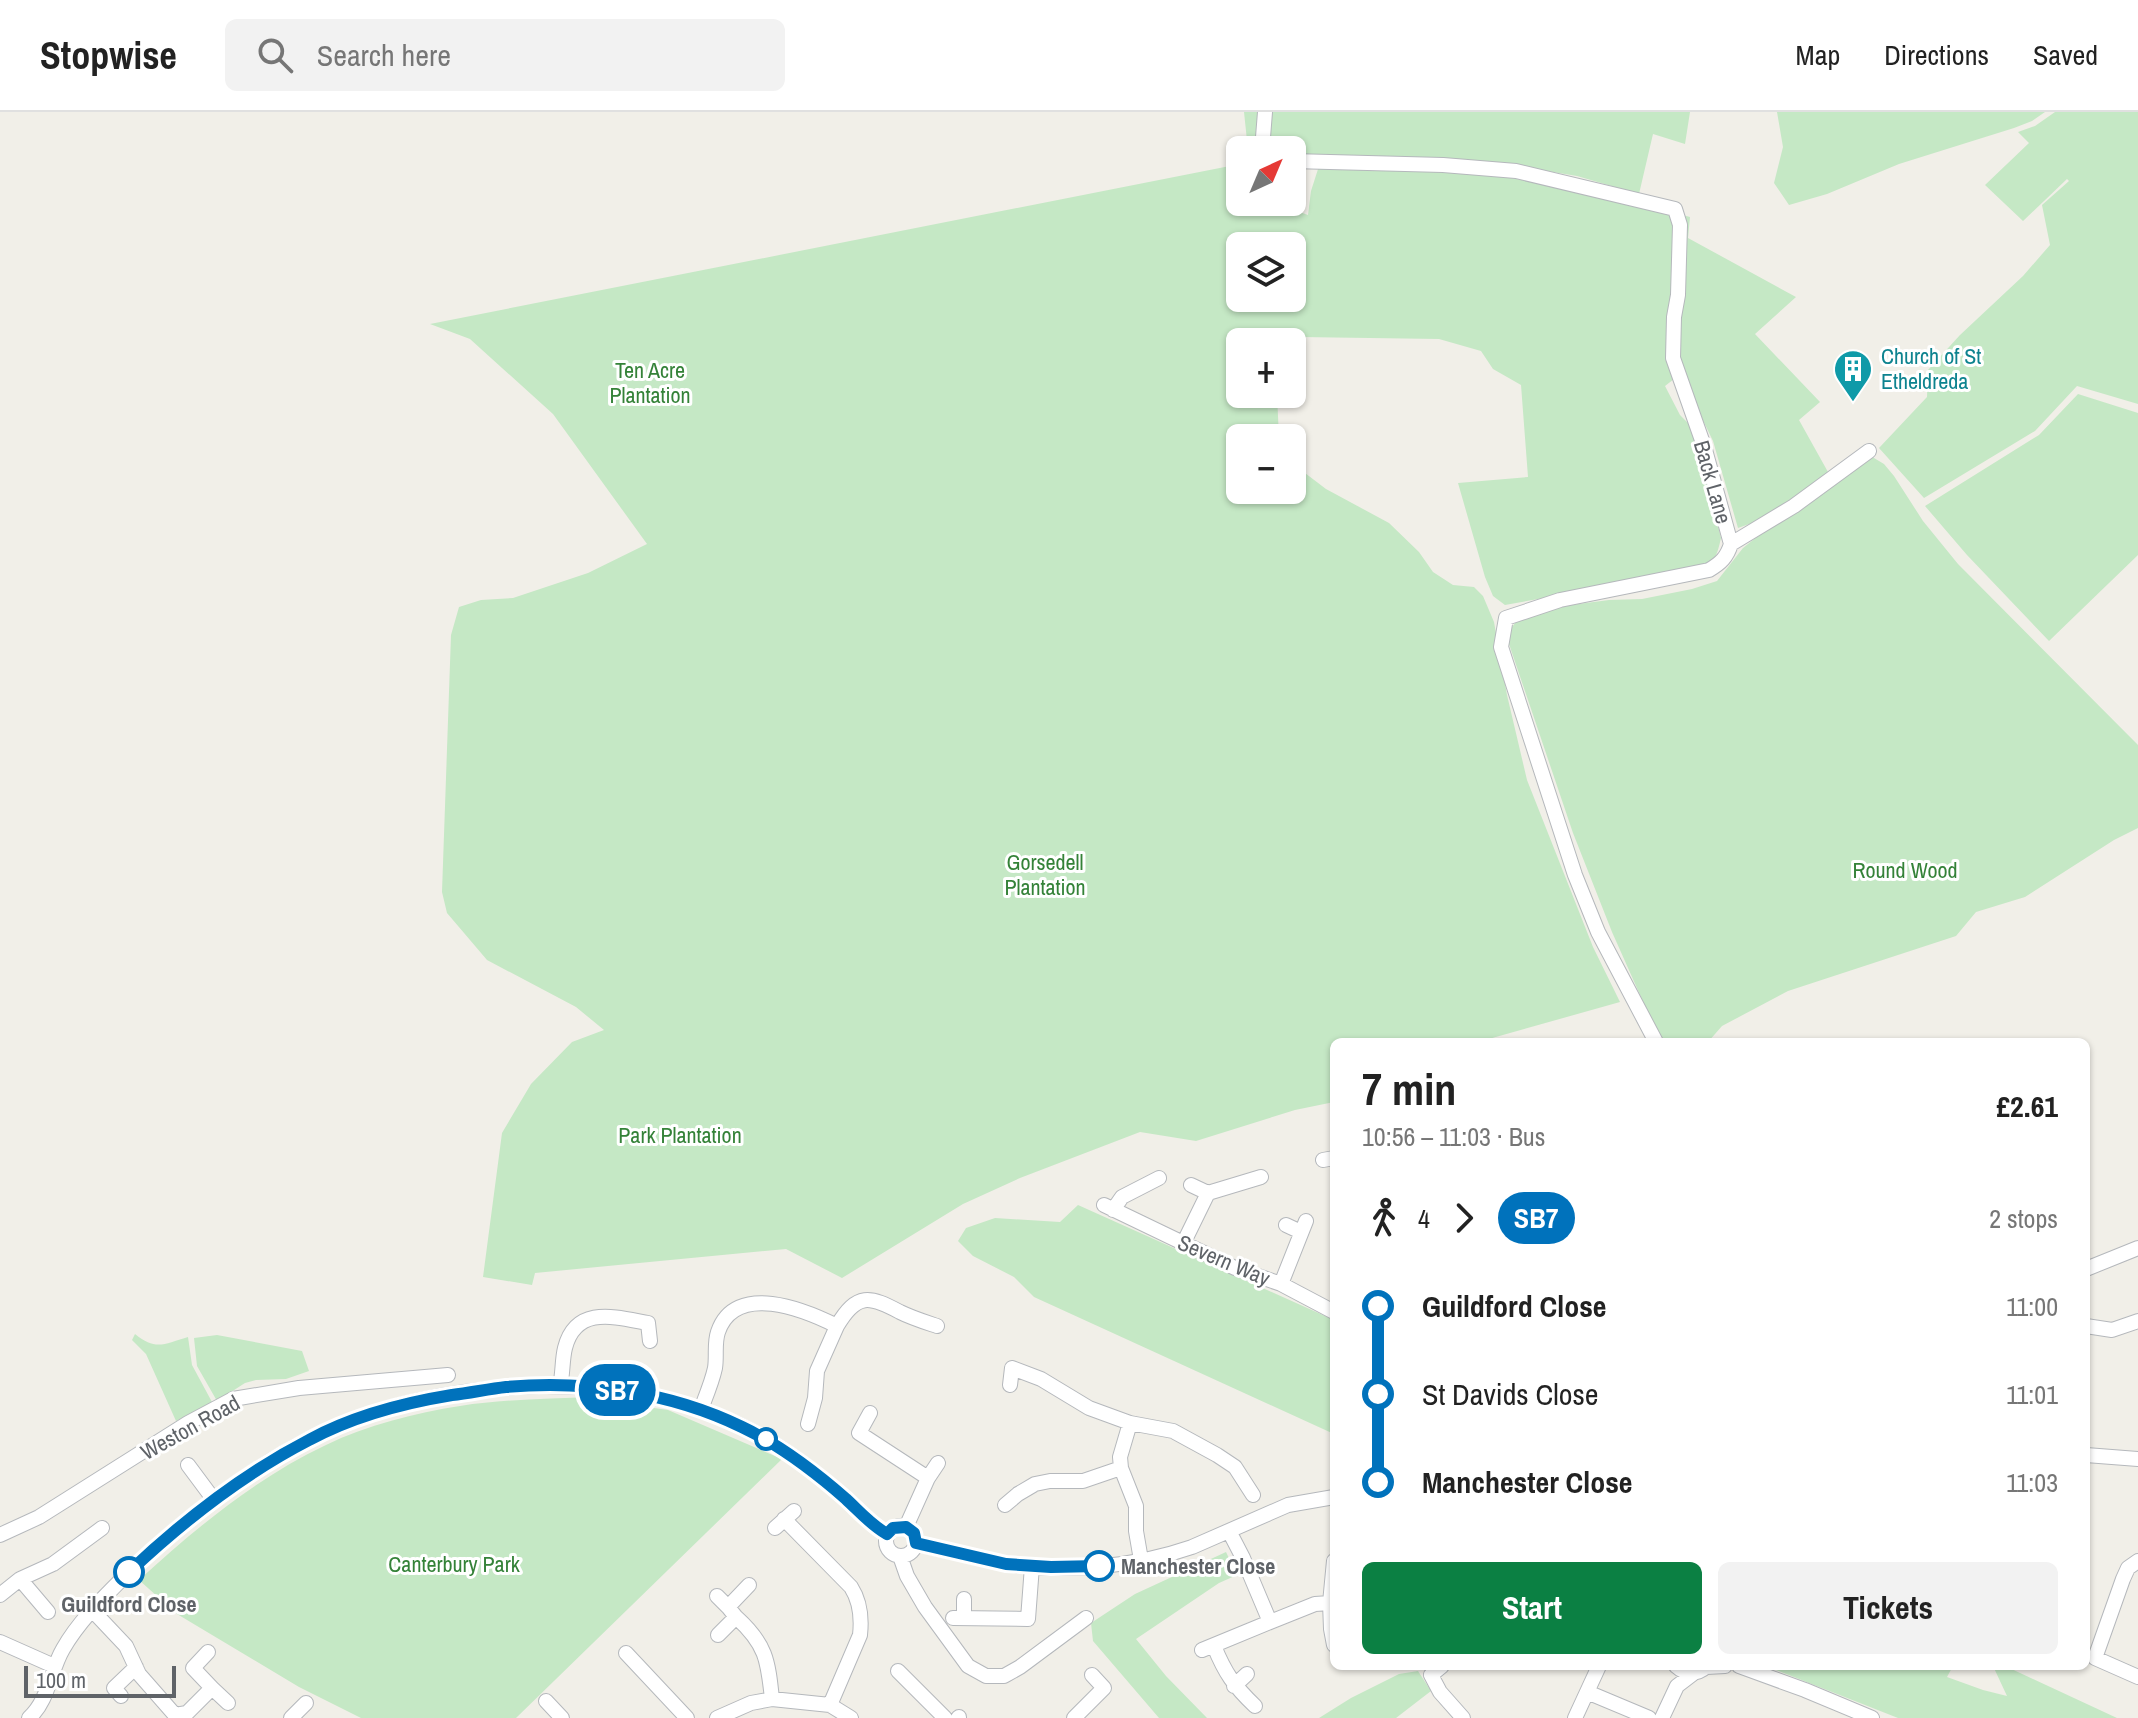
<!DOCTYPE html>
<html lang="en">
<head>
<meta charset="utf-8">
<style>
  body { margin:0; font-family:"Archivo Narrow",sans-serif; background:#f2f2f2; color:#222; height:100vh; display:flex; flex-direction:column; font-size:30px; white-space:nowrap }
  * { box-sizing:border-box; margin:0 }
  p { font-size:26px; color:#767676 }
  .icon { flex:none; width:44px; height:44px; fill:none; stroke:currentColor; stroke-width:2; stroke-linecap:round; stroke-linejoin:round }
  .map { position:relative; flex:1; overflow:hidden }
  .sheet { position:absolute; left:1330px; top:926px; width:760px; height:632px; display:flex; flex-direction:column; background:#fff; border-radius:12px; box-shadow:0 2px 6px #0004 }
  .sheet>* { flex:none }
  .badge { padding:0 16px; border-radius:26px; font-size:28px; line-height:52px }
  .needle { width:52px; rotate:44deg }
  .fabs { position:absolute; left:1226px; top:24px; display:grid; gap:16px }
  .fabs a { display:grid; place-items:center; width:80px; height:80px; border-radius:12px; background:#fff; box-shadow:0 2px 6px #0004; font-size:40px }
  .scale { position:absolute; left:24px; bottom:20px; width:152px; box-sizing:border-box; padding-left:8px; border:4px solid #5f6368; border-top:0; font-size:22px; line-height:28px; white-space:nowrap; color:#5f6368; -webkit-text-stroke:6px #fff; paint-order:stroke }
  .map>.badge { position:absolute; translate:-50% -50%; box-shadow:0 0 0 4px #fff }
  .legs { display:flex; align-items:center; gap:12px; height:88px; padding:0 32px; font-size:26px }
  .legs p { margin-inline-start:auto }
  .head { display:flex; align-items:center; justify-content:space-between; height:136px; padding:0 32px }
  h1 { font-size:44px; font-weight:700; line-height:60px }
  .action { display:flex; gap:16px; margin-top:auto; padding:16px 32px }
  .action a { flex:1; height:92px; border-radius:12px; background:#0b8043; color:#fff; font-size:32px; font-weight:700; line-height:92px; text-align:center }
  .action a+a { background:#f2f2f2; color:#222 }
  ul { padding:0 32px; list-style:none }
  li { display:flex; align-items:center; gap:28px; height:88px; font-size:30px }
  li i { display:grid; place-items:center; width:12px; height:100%; margin:0 10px; background:currentColor }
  li i::after { content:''; width:20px; height:20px; margin:-10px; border:6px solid; border-radius:50%; background:#fff }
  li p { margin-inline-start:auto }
  li:first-child i { background:linear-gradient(#0000 50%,currentColor 0) }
  li:last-child i { background:linear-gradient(currentColor 50%,#0000 0) }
  header { display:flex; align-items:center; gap:48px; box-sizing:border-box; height:112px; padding:0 40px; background:#fff; border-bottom:2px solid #e0e0e0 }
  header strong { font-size:38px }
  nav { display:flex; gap:44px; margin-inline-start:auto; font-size:28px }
  .search { width:560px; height:72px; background:#f2f2f2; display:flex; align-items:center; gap:20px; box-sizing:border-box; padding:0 28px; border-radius:12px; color:#767676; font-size:30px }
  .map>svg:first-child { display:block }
</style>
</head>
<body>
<header>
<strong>Stopwise</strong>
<div class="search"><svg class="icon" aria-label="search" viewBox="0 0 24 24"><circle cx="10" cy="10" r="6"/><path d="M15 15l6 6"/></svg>Search here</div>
<nav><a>Map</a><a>Directions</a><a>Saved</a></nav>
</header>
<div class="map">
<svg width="2138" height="1606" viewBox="0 0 2138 1606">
  <rect width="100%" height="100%" fill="#f1efe8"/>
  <path fill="#c5e8c5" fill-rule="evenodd" d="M1244 0H1690L1685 32 1653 22 1639 82 1577 64 1511 53 1292 43V38H1283L1277 33 1276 38H1248Z
    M1777 0H2045L2032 9 2014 16 1899 52 1827 82 1789 93 1774 71 1783 35Z
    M2055 0H2138V292L2077 274 2035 319 1924 386 1879 336 1927 285 1928 258 1960 223 2023 164 2050 133 2042 93 2069 69 2067 67 2023 109 1985 73 2029 31 2018 20 2035 14Z
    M1240 52V90H1272L1308 103 1311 79 1319 54 1462 57 1615 85 1690 105 1688 126 1796 185 1755 222 1820 290 1799 308 1828 360 1766 406 1738 416 1713 329 1697 296 1683 260 1665 274 1680 303 1694 317 1721 426C1717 443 1716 449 1700 458L1505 493 1493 484 1485 465 1458 371 1528 365 1521 273 1493 257 1481 239 1439 227 1300 225 1292 234V230H1240V282H1277L1279 326H1240V378H1292V346L1301 358 1326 377 1389 411 1419 440 1433 460 1453 473 1474 475 1483 484 1494 510 1507 583 1527 668 1593 835 1620 890 1478 930H1334V990L1295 998 1196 1029 1140 1020 1020 1066 963 1092 842 1166 786 1137 535 1161 532 1173 483 1165 502 1021 531 972 572 930 604 918 576 895 487 848 447 801 442 780 451 523 459 495 481 488 513 486 588 461 647 432 553 302 470 227 430 212ZM1240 134H1292V186H1240Z
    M2078 282 2138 301V443L2049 529 1967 443 1925 394 2039 323Z
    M1868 345 1874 346 1884 352 1894 364 1923 409 1958 452 2138 633V716L2114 728 2025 785 1976 800 1956 824 1788 879 1722 914 1708 930H1661L1612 820 1573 721 1508 529V520L1519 506 1571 493 1609 488 1642 487 1692 477 1717 469 1743 436 1758 424Z
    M1078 1093 1334 1208V1322L1034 1185 1014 1165 973 1144 958 1129 966 1116 995 1106 1060 1110Z
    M135 1222C156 1239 164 1232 188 1225L192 1253 212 1290 176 1309 146 1242 132 1228Z
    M217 1223 302 1239 309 1259 286 1267 256 1268 245 1271 217 1289 197 1254 194 1226Z
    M593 1285 596 1291 642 1301 654 1296 668 1298 782 1347 516 1606H361L299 1575 177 1502 139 1468C196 1416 256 1366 326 1333 367 1313 415 1301 460 1294 504 1287 549 1287 593 1285Z
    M1226 1440 1237 1463 1219 1471 1136 1527 1166 1564 1207 1606H1159L1093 1529 1091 1511 1135 1482Z
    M1766 1554H1953L1947 1565 1983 1578 2007 1584 1993 1554H2005L2117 1606H1898Z
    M1418 1559 1431 1579 1396 1606H1319L1351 1586 1399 1562Z"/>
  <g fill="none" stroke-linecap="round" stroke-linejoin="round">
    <g stroke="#b5b8bc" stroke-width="16">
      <path id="minor" d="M1262 38 1265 0
        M1292 49 1443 53 1516 59 1675 97 1680 113 1678 183 1674 205 1673 246 1704 334 1731 432C1727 445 1721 451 1709 458L1560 488 1506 506 1501 535 1575 763 1598 820 1656 930
        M1731 432 1794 394 1869 339
        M1323 1048 1334 1046
        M1191 1073 1208 1081
        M1104 1093 1235 1156 1281 1172 1334 1200
        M1113 1098 1122 1085 1159 1066
        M1286 1113 1301 1120
        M1183 1132 1208 1081 1261 1065
        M2086 1157 2138 1136
        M1281 1172 1306 1109
        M2086 1214 2112 1218 2138 1209
        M1010 1273 1012 1256 1041 1267 1089 1296 1130 1311 1120 1345 1121 1356 1136 1394V1419L1141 1448
        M560 1274C563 1262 562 1248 565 1236 576 1193 615 1205 648 1211L650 1229
        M701 1297C706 1284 712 1270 715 1256 717 1244 714 1232 718 1220 735 1169 805 1198 837 1214 857 1180 870 1184 900 1200 912 1206 925 1210 937 1214
        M870 1301 859 1321 928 1366
        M1130 1311 1173 1319 1217 1343 1235 1355 1253 1383
        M808 1312 815 1286 817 1259 837 1214
        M2086 1343 2138 1347
        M188 1353 214 1388
        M1005 1393 1018 1382 1035 1372 1050 1369H1083L1121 1356
        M784 1407 851 1475C860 1489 862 1505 860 1523L830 1593
        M886 1429a15 15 0 1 1 30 0a15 15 0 1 1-30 0Z
        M906 1415 928 1366 938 1351
        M775 1416 794 1399
        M0 1423 39 1405 188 1311 233 1287 299 1276 448 1263
        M916 1431C930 1435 944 1438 958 1441 974 1445 991 1449 1007 1452 1068 1461 1134 1455 1192 1435L1288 1393 1334 1385
        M900 1444 907 1464 925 1495 968 1554 986 1564H1004L1020 1555 1086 1506
        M2138 1449 2128 1456 2123 1467 2095 1546 2138 1565
        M20 1467 48 1500
        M0 1483 20 1467 53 1452 102 1416
        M717 1484 728 1495
        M964 1487V1505
        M1330 1491 1331 1517 1334 1533
        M92 1498 126 1534 139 1562 175 1603 187 1601 212 1576 228 1591
        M736 1505C766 1532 768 1548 772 1587
        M953 1506 1028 1507 1032 1454
        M1270 1510 1315 1492 1330 1491 1334 1449
        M718 1523 736 1505 728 1495 749 1473
        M0 1530 54 1554
        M1214 1534C1225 1561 1234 1574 1255 1594
        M1202 1538 1270 1510 1243 1446 1229 1419
        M208 1540 193 1556 212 1576
        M626 1541 687 1606
        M1442 1554 1431 1563 1440 1580 1463 1606
        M1676 1554C1686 1563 1697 1563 1707 1554
        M1739 1554 1805 1578 1872 1606
        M1706 1555 1725 1554
        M898 1559 945 1606
        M1234 1574 1247 1562
        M1587 1580 1649 1606
        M121 1584 114 1576 136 1555
        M546 1589 562 1606
        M29 1606C49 1588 50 1559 63 1537 79 1509 103 1486 126 1463 178 1411 245 1360 310 1327 441 1261 637 1252 766 1327 807 1351 844 1385 879 1417L887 1422
        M291 1606 306 1591
        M717 1606 751 1591 772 1587 830 1593 851 1606
        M958 1606 959 1605
        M1074 1606 1104 1576 1092 1563
        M1575 1606 1599 1554
        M1662 1606 1677 1574 1694 1561"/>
    </g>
    <use href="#minor" stroke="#fff" stroke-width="14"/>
  </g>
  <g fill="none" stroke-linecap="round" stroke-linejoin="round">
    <g stroke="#fff" stroke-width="18">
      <path id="line-1" d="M129 1460C183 1409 243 1362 309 1328 353 1304 403 1291 452 1283 470 1281 488 1277 506 1275 586 1268 670 1280 742 1315 780 1333 814 1359 846 1387 859 1399 871 1413 887 1422L893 1416 906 1415 914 1421 916 1431 1006 1452 1051 1455 1099 1454"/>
    </g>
    <use href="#line-1" stroke="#0072bc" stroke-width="12"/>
  </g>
  <defs>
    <g id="building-pin" transform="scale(2)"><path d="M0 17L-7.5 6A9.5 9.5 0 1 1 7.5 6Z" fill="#0f9aa8" stroke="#fff"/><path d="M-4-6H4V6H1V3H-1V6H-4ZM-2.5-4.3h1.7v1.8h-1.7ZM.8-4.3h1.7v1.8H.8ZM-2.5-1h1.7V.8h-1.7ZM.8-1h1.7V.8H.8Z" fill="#fff"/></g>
  </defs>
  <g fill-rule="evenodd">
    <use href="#building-pin" x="1853" y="257"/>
  </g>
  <g fill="#fff" stroke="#0072bc" stroke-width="4">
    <circle cx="766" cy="1327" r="10"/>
    <circle cx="1099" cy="1454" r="14"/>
    <circle cx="129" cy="1460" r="14"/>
  </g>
  <g text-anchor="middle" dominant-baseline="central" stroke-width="6" stroke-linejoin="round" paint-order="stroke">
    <g font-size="22" fill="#0d838f" stroke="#fff" text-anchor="start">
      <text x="1881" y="244">Church of St<tspan x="1881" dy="25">Etheldreda</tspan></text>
    </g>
    <g font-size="22" fill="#348238" stroke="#fff">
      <text x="650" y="258">Ten Acre<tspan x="650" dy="25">Plantation</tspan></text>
      <text x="1045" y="750">Gorsedell<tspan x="1045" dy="25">Plantation</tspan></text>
      <text x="1905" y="758">Round Wood</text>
      <text x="680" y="1023">Park Plantation</text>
      <text x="454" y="1452">Canterbury Park</text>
    </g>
    <g font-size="22" fill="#5f6368" stroke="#fff">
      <text transform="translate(1713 370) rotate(74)">Back Lane</text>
      <text transform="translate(1224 1148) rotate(23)">Severn Way</text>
      <text transform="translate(190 1315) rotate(-29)">Weston Road</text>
    </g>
    <g font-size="22" font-weight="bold" fill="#5f6368" stroke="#fff" text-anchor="start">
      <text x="1121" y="1454">Manchester Close</text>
      <text x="129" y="1492" text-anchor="middle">Guildford Close</text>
    </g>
  </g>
</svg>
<div class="fabs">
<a><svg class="needle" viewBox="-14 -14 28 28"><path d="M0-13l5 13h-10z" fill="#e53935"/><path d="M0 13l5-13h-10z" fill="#767676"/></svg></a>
<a><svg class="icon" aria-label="layers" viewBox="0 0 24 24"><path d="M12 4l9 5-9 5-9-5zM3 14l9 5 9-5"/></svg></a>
<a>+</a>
<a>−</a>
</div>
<div class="scale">100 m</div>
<b class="badge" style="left:617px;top:1278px;background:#0072bc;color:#fff">SB7</b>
<section class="sheet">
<div class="head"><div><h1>7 min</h1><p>10:56 – 11:03 · Bus</p></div><b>£2.61</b></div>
<div class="legs"><svg class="icon" aria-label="walk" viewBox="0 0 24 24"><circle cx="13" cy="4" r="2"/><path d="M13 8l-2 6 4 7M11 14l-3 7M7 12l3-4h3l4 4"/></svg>4<svg class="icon" aria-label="forward" viewBox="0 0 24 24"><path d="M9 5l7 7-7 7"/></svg><b class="badge" style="background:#0072bc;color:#fff">SB7</b><p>2 stops</p></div>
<ul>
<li><i style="color:#0072bc"></i><b>Guildford Close</b><p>11:00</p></li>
<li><i style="color:#0072bc"></i><span>St Davids Close</span><p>11:01</p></li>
<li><i style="color:#0072bc"></i><b>Manchester Close</b><p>11:03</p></li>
</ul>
<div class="action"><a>Start</a><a>Tickets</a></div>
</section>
</div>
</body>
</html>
